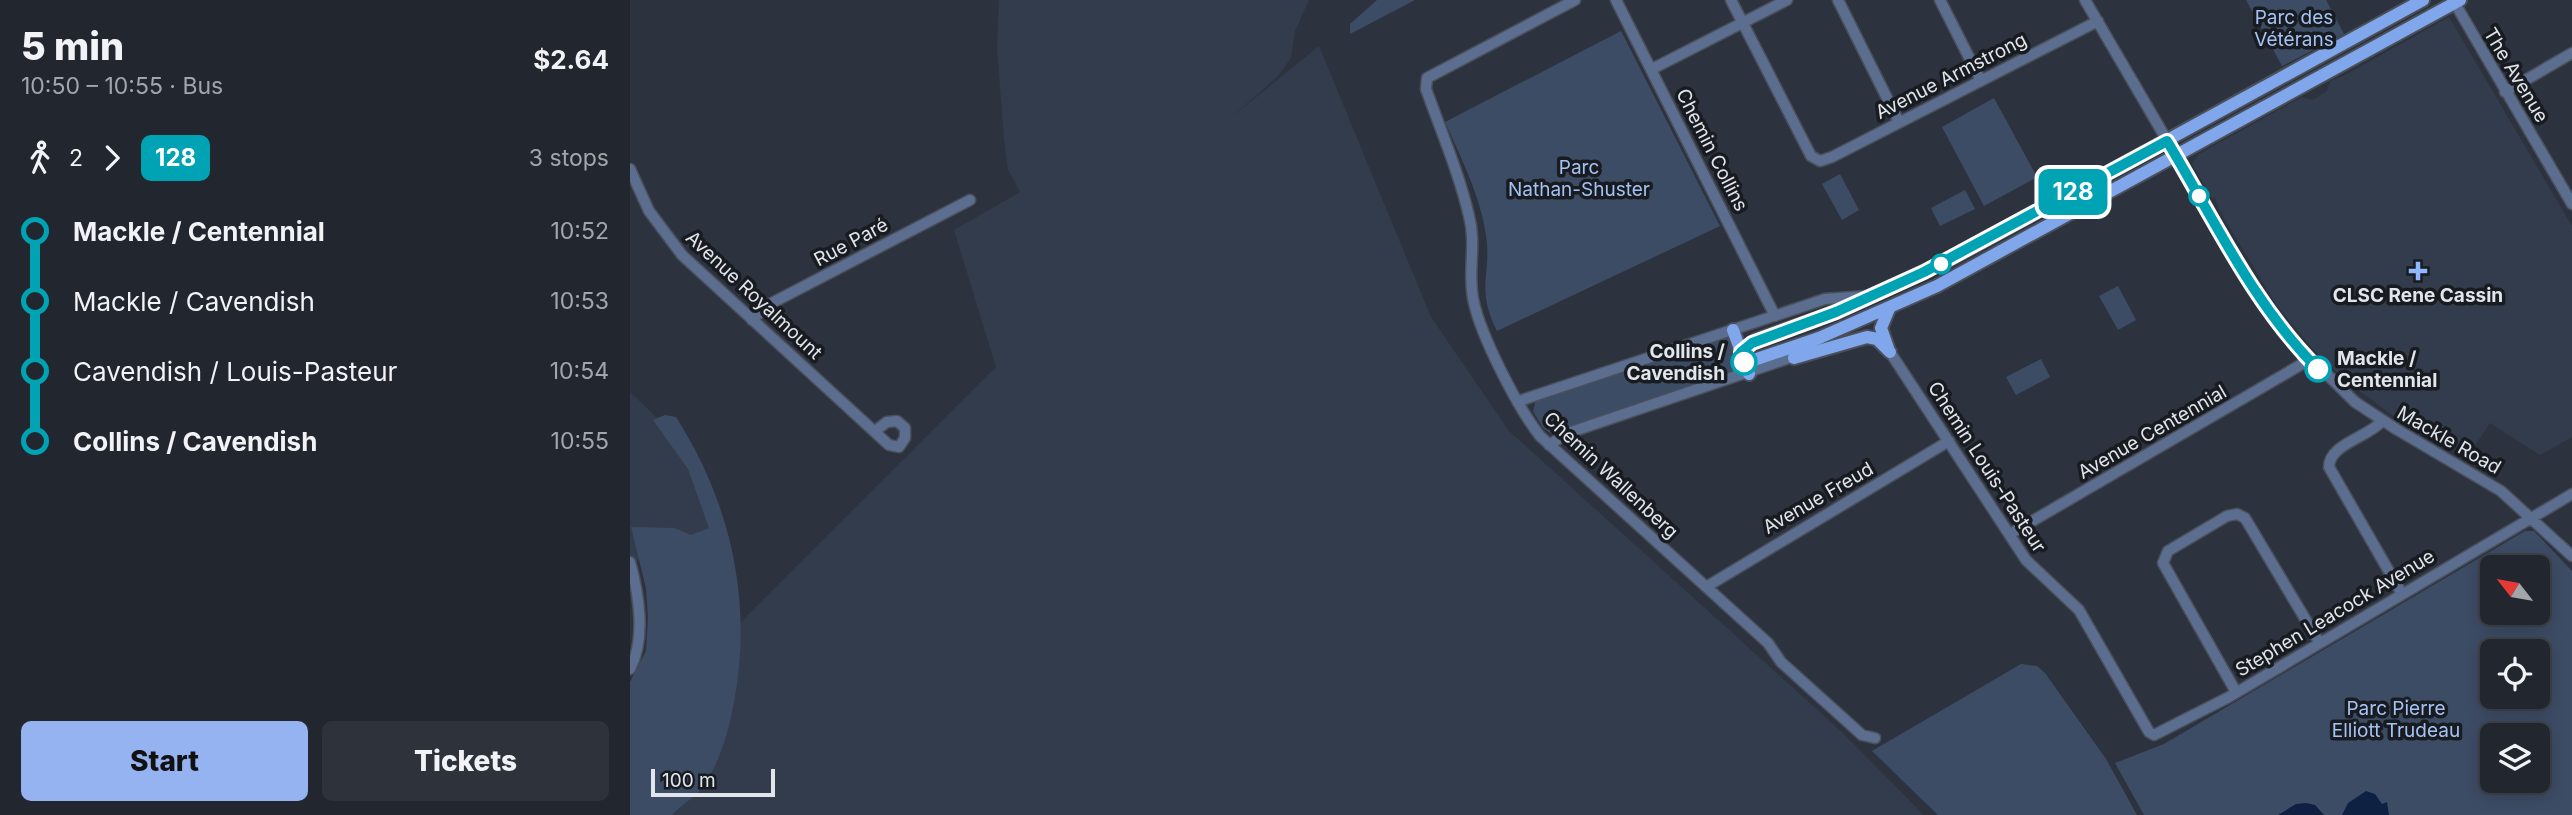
<!DOCTYPE html>
<html lang="en">
<head>
<meta charset="utf-8">
<style>
  body { margin:0; font-family:Inter,sans-serif; background:#2e323a; color:#f1f3f6; height:100vh; display:flex; flex-direction:column; font-size:26px; white-space:nowrap }
  * { box-sizing:border-box; margin:0 }
  p { font-size:23px; color:#a2a5aa }
  .icon { flex:none; width:38px; height:38px; fill:none; stroke:currentColor; stroke-width:2; stroke-linecap:round; stroke-linejoin:round }
  .map { position:relative; flex:1; overflow:hidden }
  .sheet { display:flex; flex-direction:column; background:#22262e; width:630px }
  .sheet>* { flex:none }
  .badge { padding:0 14px; border-radius:10px; font-size:24px; line-height:46px }
  .needle { width:46px; rotate:301deg }
  .fabs { position:absolute; left:1850px; top:555px; display:grid; gap:14px }
  .fabs a { display:grid; place-items:center; width:70px; height:70px; border-radius:10px; background:#22262e; box-shadow:0 4px 18px #0003,0 0 0 2px #3f434a; font-size:35px }
  .scale { position:absolute; left:21px; bottom:18px; width:124px; box-sizing:border-box; padding-left:7px; border:4px solid #e1e5ec; border-top:0; font-size:19px; line-height:24px; white-space:nowrap; color:#e1e5ec; -webkit-text-stroke:5px #181b20; paint-order:stroke }
  .map>.badge { position:absolute; translate:-50% -50%; box-shadow:0 0 0 4px #fff }
  .legs { display:flex; align-items:center; gap:10px; height:77px; padding:0 21px; font-size:23px }
  .legs p { margin-inline-start:auto }
  .headline { display:flex; align-items:center; justify-content:space-between; height:119px; padding:0 21px }
  h1 { font-size:38px; font-weight:800; line-height:52px }
  .cta { display:flex; gap:14px; margin-top:auto; padding:14px 21px }
  .cta a { flex:1; height:80px; border-radius:10px; background:#95b2f1; color:#111; font-size:28px; font-weight:800; line-height:80px; text-align:center }
  .cta a+a { background:#2e323a; color:#f1f3f6 }
  ul { padding:0 21px; list-style:none }
  li { display:flex; align-items:center; gap:24px; height:70px; font-size:26px }
  li i { display:grid; place-items:center; width:10px; height:100%; margin:0 9px; background:currentColor }
  li i::after { content:''; width:18px; height:18px; margin:-9px; border:5px solid; border-radius:50%; background:#22262e }
  li p { margin-inline-start:auto }
  li:first-child i { background:linear-gradient(#0000 50%,currentColor 0) }
  li:last-child i { background:linear-gradient(currentColor 50%,#0000 0) }
  main { display:flex; flex:1; min-height:0 }
  .map>svg:first-child { display:block }
</style>
</head>
<body>
<main>
<section class="sheet">
<div class="headline"><div><h1>5 min</h1><p>10:50 – 10:55 · Bus</p></div><b>$2.64</b></div>
<div class="legs"><svg class="icon" aria-label="walk" viewBox="0 0 24 24"><circle cx="13" cy="4" r="2"/><path d="M13 8l-2 6 4 7M11 14l-3 7M7 12l3-4h3l4 4"/></svg>2<svg class="icon" aria-label="forward" viewBox="0 0 24 24"><path d="M9 5l7 7-7 7"/></svg><b class="badge" style="background:#00a3b4;color:#fff">128</b><p>3 stops</p></div>
<ul>
<li><i style="color:#00a3b4"></i><b>Mackle / Centennial</b><p>10:52</p></li>
<li><i style="color:#00a3b4"></i><span>Mackle / Cavendish</span><p>10:53</p></li>
<li><i style="color:#00a3b4"></i><span>Cavendish / Louis-Pasteur</span><p>10:54</p></li>
<li><i style="color:#00a3b4"></i><b>Collins / Cavendish</b><p>10:55</p></li>
</ul>
<div class="cta"><a>Start</a><a>Tickets</a></div>
</section>
<div class="map">
<svg width="1942" height="815" viewBox="0 0 1942 815">
  <rect width="100%" height="100%" fill="#2d333e"/>
  <path fill="#323c4c" d="M369 0H679L665 31 661 58 648 76 603 116 689 46 801 317 879 431 1213 733 1294 815H12L101 632 366 367 324 230 390 192 378 169 374 139 367 48Z
    M1819 17 1942 226V437L1910 455 1860 423 1837 457 1773 423 1717 382 1681 347 1647 306 1589 210 1585 197 1582 198 1562 164 1569 154 1672 97 1683 100 1697 91 1700 81 1715 75Z
    M0 392 62 451 90 523 0 564Z"/>
  <path fill="#3d4c65" fill-rule="evenodd" d="M747 0H785L720 34V24Z
    M1616 0H1696L1714 34 1652 66Z
    M991 31 1090 226 867 331C845 287 862 276 856 235 850 195 831 158 815 122Z
    M1364 98 1407 177 1354 206 1312 127Z
    M1210 174 1229 210 1212 220 1192 184Z
    M1335 190 1345 209 1310 226 1301 208Z
    M1488 286 1506 320 1488 330 1469 296Z
    M1095 337 1100 341 1105 357 1103 358 1108 366 1106 373 922 434 913 428 903 411 906 400Z
    M1411 359 1420 377 1386 395 1376 377Z
    M35 415 46 417C101 503 123 602 104 702 99 729 91 759 76 782 68 797 52 803 42 815H0V682L16 651 18 618 16 588 1 527 44 528 61 535 79 528 58 469 23 420Z
    M1895 531H1904L1942 571V815H1514L1485 763 1534 744ZM1862 567H1908V612H1862ZM1862 651H1908V696H1862ZM1862 735H1908V780H1862Z
    M1391 664 1407 666 1415 673 1476 759 1507 815H1308L1242 751Z"/>
  <path fill="#0e2142" d="M1736 791 1745 794 1752 804 1757 802 1759 815H1712L1718 803Z
    M1676 803 1685 805 1694 815H1648L1666 804Z"/>
  <g fill="none" stroke-linecap="round" stroke-linejoin="round">
    <g stroke="#4a4f5a" stroke-width="13">
      <path id="minor" d="M945 0 797 78 796 89C811 131 829 173 839 216 846 242 839 266 842 291 845 327 888 408 910 436L1138 643 1151 662 1232 735 1245 738
        M986 0 1145 316
        M1101 0 1181 156 1190 161 1202 157 1468 21
        M1208 0 1269 122
        M1310 0 1351 81
        M1455 0 1621 284 1661 339 1725 402 1766 429 1871 491 1942 556
        M1823 0 1942 204
        M1022 69 1157 0
        M1875 92 1942 53
        M0 169 19 211 52 255 259 445 269 447 275 438V428L267 421 257 422 245 431
        M122 320 138 305 340 200
        M1260 352 1396 560 1449 610 1519 732 1524 735 1599 697 1942 494
        M889 401 1195 299 1236 296
        M1752 421C1739 437 1699 444 1699 467L1772 594
        M919 445 938 433 1168 355
        M1380 534 1679 360
        M0 562C9 594 16 639 0 669
        M1076 587 1319 441
        M1606 692 1533 563 1538 551 1597 516 1607 514 1615 518 1689 642"/>
    </g>
    <g stroke="#4a4f5a" stroke-width="16">
      <path id="major" d="M1103 330 1119 374
        M1258 348 1251 328 1259 309
        M1111 352 1126 340 1206 312 1313 263 1793 0
        M1164 358 1237 337 1247 339 1260 352
        M1115 363 1189 338 1307 286 1830 0"/>
    </g>
    <use href="#minor" stroke="#5b6e8f" stroke-width="10"/>
    <use href="#major" stroke="#80a7eb" stroke-width="12"/>
  </g>
  <g fill="none" stroke-linecap="round" stroke-linejoin="round">
    <g stroke="#fff" stroke-width="16">
      <path id="line-1" d="M1114 362 1111 352 1122 343 1206 312 1294 272 1537 141C1584 219 1623 304 1688 369"/>
    </g>
    <use href="#line-1" stroke="#00a3b4" stroke-width="10"/>
  </g>
  <g fill="#fff" stroke="#00a3b4" stroke-width="3.5">
    <circle cx="1569" cy="196" r="9"/>
    <circle cx="1311" cy="264" r="9"/>
    <circle cx="1114" cy="362" r="12"/>
    <circle cx="1688" cy="369" r="12"/>
  </g>
  <path fill="#90b8fd" stroke="#181b20" stroke-width="2.5" d="M1784.5 260.5h7v7h7v7h-7v7h-7v-7h-7v-7h7z"/>
  <g text-anchor="middle" dominant-baseline="central" stroke-width="7" stroke-linejoin="round" paint-order="stroke">
    <g font-size="19" fill="#a5c2f4" stroke="#181b20">
      <text x="1664" y="17">Parc des<tspan x="1664" dy="22">Vétérans</tspan></text>
      <text x="949" y="167">Parc<tspan x="949" dy="22">Nathan-Shuster</tspan></text>
      <text x="1766" y="708">Parc Pierre<tspan x="1766" dy="22">Elliott Trudeau</tspan></text>
    </g>
    <g font-size="19" fill="#e1e5ec" stroke="#181b20">
      <text transform="translate(1886 75) rotate(59)">The Avenue</text>
      <text transform="translate(1321 76) rotate(-27)">Avenue Armstrong</text>
      <text transform="translate(1082 150) rotate(63)">Chemin Collins</text>
      <text transform="translate(221 242) rotate(-28)">Rue Paré</text>
      <text transform="translate(124 295) rotate(43)">Avenue Royalmount</text>
      <text transform="translate(1522 432) rotate(-30)">Avenue Centennial</text>
      <text transform="translate(1819 440) rotate(30)">Mackle Road</text>
      <text transform="translate(1357 467) rotate(57)">Chemin Louis-Pasteur</text>
      <text transform="translate(981 475) rotate(43)">Chemin Wallenberg</text>
      <text transform="translate(1188 498) rotate(-30)">Avenue Freud</text>
      <text transform="translate(1705 613) rotate(-31)">Stephen Leacock Avenue</text>
    </g>
    <g font-size="19" font-weight="bold" fill="#e1e5ec" stroke="#181b20">
      <text x="1788" y="295">CLSC Rene Cassin</text>
    </g>
    <g font-size="19" font-weight="bold" fill="#e1e5ec" stroke="#181b20" text-anchor="end">
      <text x="1095" y="351">Collins /<tspan x="1095" dy="22">Cavendish</tspan></text>
      <text x="1707" y="358" text-anchor="start">Mackle /<tspan x="1707" dy="22">Centennial</tspan></text>
    </g>
  </g>
</svg>
<div class="fabs">
<a><svg class="needle" viewBox="-14 -14 28 28"><path d="M0-13l5 13h-10z" fill="#e53935"/><path d="M0 13l5-13h-10z" fill="#a2a5aa"/></svg></a>
<a><svg class="icon" aria-label="locate" viewBox="0 0 24 24"><circle cx="12" cy="12" r="6"/><path d="M12 2v4M12 18v4M2 12h4M18 12h4"/></svg></a>
<a><svg class="icon" aria-label="layers" viewBox="0 0 24 24"><path d="M12 4l9 5-9 5-9-5zM3 14l9 5 9-5"/></svg></a>
</div>
<div class="scale">100 m</div>
<b class="badge" style="left:1443px;top:192px;background:#00a3b4;color:#fff">128</b>
</div>
</main>
</body>
</html>
